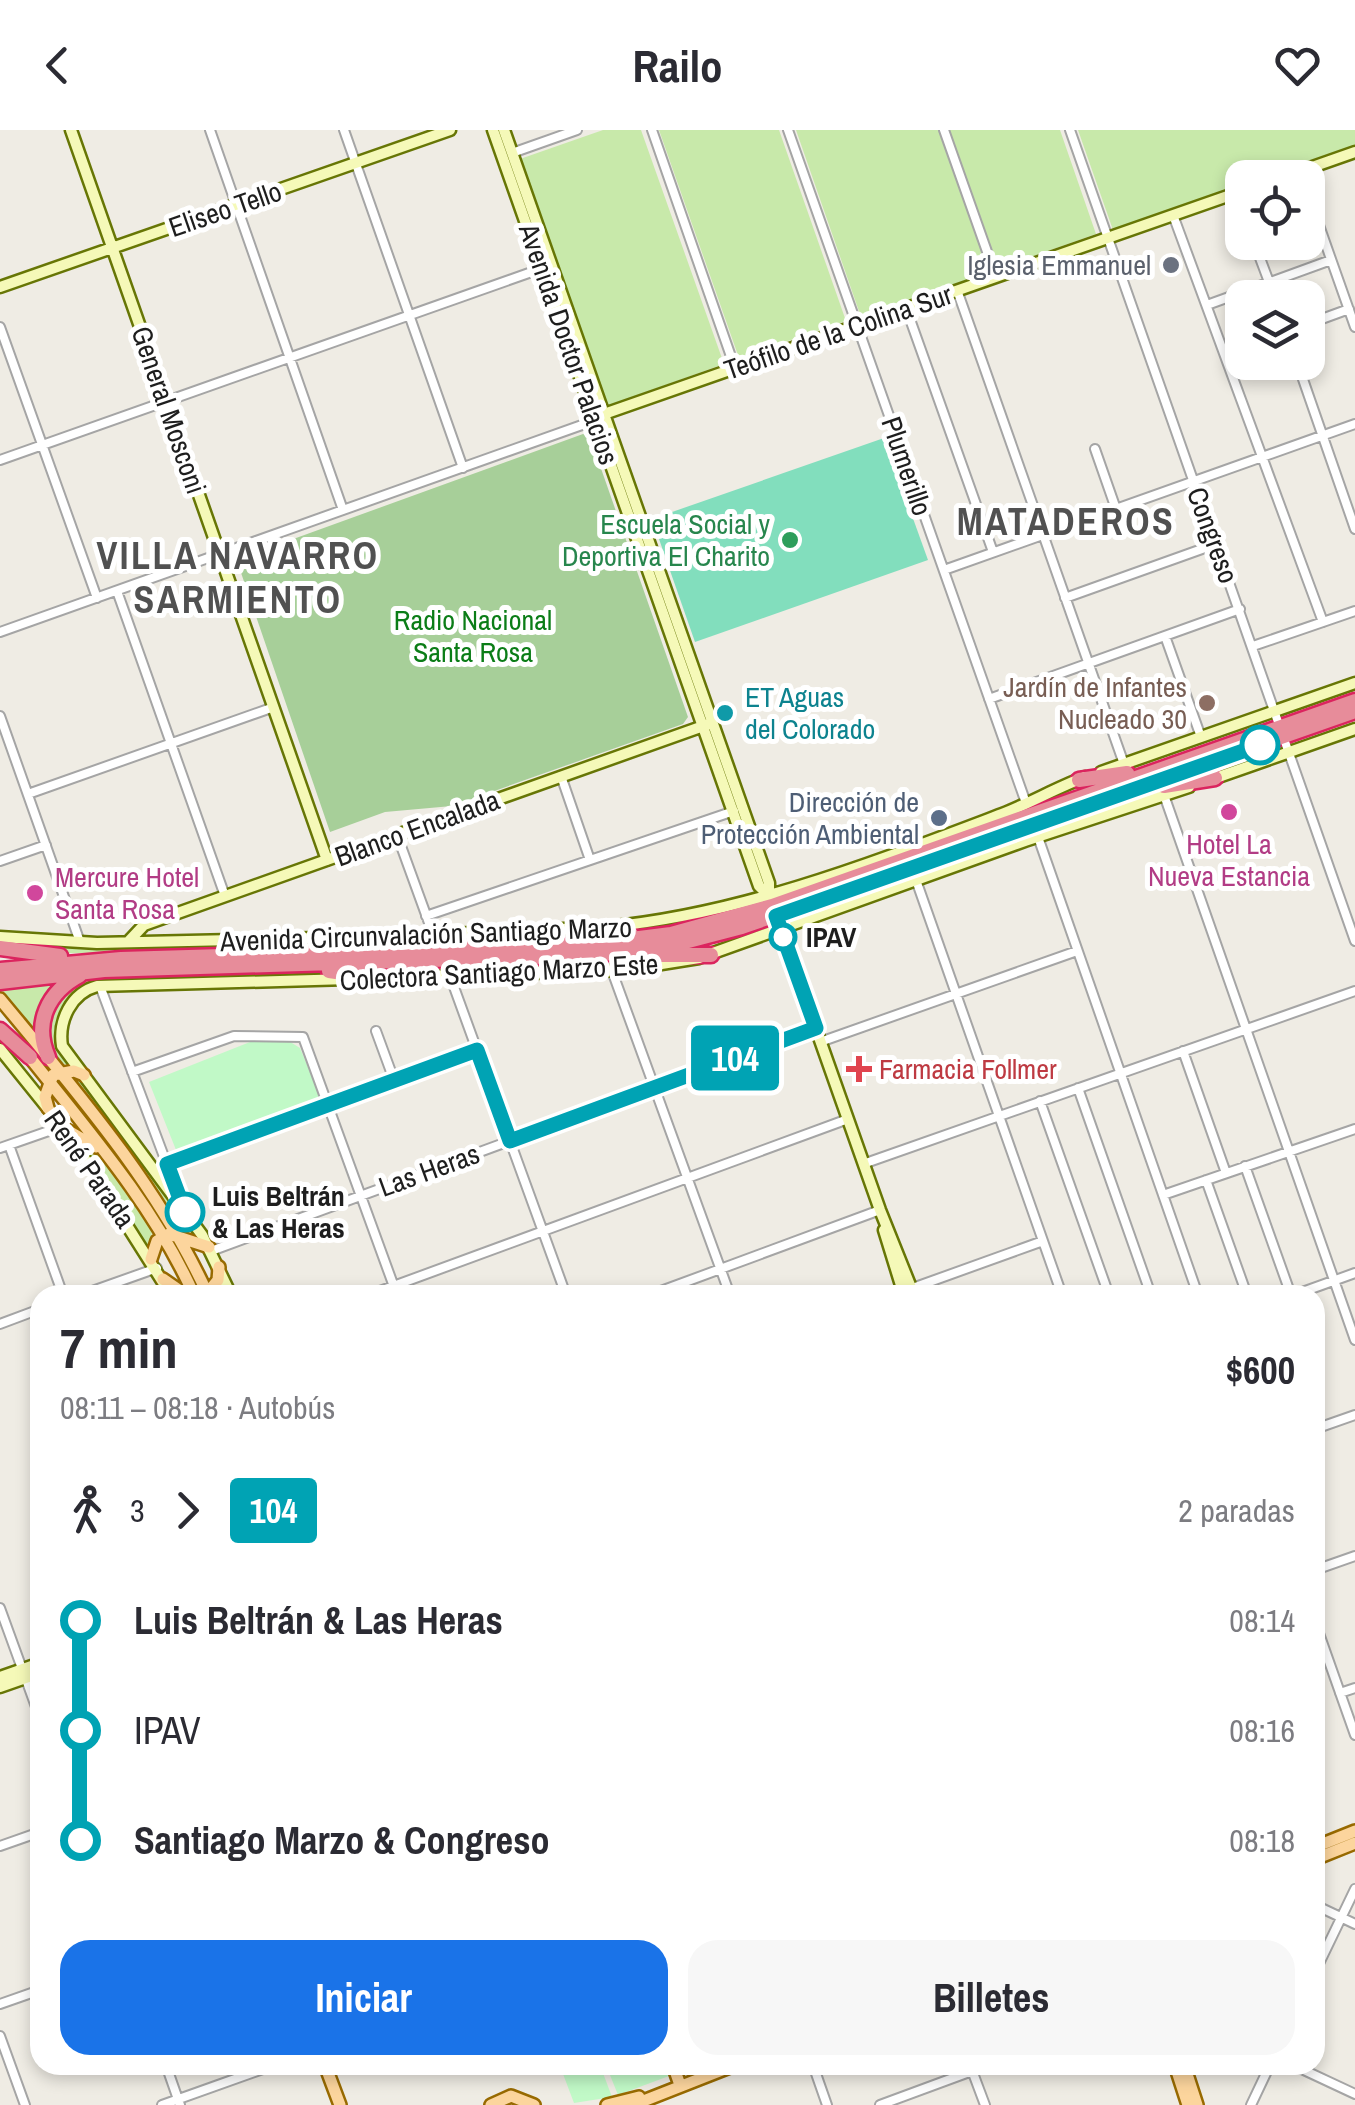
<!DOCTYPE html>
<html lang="es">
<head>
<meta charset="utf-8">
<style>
  body { margin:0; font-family:"Archivo Narrow",sans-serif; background:#f7f7f7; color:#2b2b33; height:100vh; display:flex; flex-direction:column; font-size:38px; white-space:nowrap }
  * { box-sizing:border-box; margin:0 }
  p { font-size:32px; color:#7c7c81 }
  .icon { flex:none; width:55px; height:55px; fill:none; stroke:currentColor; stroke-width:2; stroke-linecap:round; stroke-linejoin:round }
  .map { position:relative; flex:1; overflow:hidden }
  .side { position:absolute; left:30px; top:1155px; width:1295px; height:790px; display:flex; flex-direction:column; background:#fff; border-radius:30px; box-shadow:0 5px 15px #0003 }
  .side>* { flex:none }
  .badge { padding:0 20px; border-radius:8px; font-size:35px; line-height:65px }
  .tools { position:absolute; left:1225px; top:30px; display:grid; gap:20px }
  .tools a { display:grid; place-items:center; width:100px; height:100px; border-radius:20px; background:#fff; box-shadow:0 5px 15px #0003; font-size:50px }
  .map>.badge { position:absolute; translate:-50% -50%; box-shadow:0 0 0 5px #fff }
  .legs { display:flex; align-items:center; gap:15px; height:110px; padding:0 30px; font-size:32px }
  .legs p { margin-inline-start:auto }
  .head { display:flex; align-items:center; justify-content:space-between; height:170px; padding:0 30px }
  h1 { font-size:55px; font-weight:800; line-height:75px }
  .button { display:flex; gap:20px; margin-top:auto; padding:20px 30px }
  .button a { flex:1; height:115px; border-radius:30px; background:#1a73e8; color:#fff; font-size:40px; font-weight:800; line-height:115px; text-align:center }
  .button a+a { background:#f7f7f7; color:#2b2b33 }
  ul { padding:0 30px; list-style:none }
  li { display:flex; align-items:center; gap:35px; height:110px; font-size:38px }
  li i { display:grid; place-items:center; width:15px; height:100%; margin:0 12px; background:currentColor }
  li i::after { content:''; width:25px; height:25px; margin:-12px; border:8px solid; border-radius:50%; background:#fff }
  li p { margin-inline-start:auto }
  li:first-child i { background:linear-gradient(#0000 50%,currentColor 0) }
  li:last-child i { background:linear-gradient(currentColor 50%,#0000 0) }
  header { display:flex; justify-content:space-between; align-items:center; height:130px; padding:0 30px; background:#fff; font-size:45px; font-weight:800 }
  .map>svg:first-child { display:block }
</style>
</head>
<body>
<header><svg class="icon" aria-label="back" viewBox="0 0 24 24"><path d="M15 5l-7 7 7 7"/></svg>Railo<svg class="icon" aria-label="heart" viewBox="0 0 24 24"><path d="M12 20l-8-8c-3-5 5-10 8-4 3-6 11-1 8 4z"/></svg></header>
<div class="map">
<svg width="1355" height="1975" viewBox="0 0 1355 1975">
  <rect width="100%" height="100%" fill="#efece4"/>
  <path fill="#c8e9aa" d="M603 0H641L724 234 607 276 520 29Z
    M659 0H779L846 191 739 228Z
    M796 0H1060L1096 104 861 187Z
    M1078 0H1355V15L1262 47 1242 48V54L1113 100Z
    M384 812 120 823H59L13 814 94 819Z
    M206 841 334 845 88 852 60 888 72 937C57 932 44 921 46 904 56 828 147 844 206 841Z
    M59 851 38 906 0 861V856Z
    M71 947 85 953 198 1106 177 1096Z
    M79 1012 99 1023 152 1101 150 1119Z"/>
  <path fill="#a7cf99" d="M583 304 590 307 688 587 683 594 452 676 385 682 330 702 238 434 241 428Z"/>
  <path fill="#c1f9c7" d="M287 910 300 918 321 969 178 1025 149 952 250 912Z
    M546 1935H600L612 1967 574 1973 560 1936 547 1940Z
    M606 1935H666L669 1946 618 1965Z"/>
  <path fill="#82debd" d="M884 308 928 430 695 512 652 389Z"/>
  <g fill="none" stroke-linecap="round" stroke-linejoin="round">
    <g stroke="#a5a5a5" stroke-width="12">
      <path id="street" d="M210 0 343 380
        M344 0 463 338
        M652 0 735 238
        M788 0 1026 673
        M944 0 996 147
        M1070 0 1355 811
        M512 23 577 0
        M1236 63 1242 80
        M1308 64 1355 197
        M1173 85 1323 492
        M1254 112 1269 152
        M957 160 1124 634
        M1207 175 1331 130
        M906 178 993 422
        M1308 194 1349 179
        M0 197 97 468
        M1225 224 1242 217
        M1297 232 1355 399
        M1095 319 1116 379
        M0 330 543 138
        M944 440 1355 294
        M117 461 225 766
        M1065 468 1216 414
        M0 502 596 290
        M1165 506 1201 607
        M1253 516 1355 481
        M989 569 1240 479
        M0 586 80 812
        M561 646 590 730
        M28 664 274 577
        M1164 665 1355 1210
        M397 705 433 804
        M1038 707 1198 1165
        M0 731 46 715
        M916 750 1062 1165
        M426 786 734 681
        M612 841 730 1165
        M450 846 566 1165
        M100 856 181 1072
        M376 901 394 950
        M820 912 1077 821
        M1183 921 1226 1043
        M132 942 234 906 303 907 397 1165
        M1078 958 1151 1165
        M1040 971 1109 1165
        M9 1015 63 1165
        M0 1018 63 996
        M863 1034 1355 861
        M1245 1036 1291 1165
        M153 1039 477 920
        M1206 1050 1247 1165
        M1163 1065 1355 999
        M211 1121 816 898
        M907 1160 1043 1111
        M81 1165 157 1138
        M369 1165 848 989
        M650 1165 880 1080
        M1294 1165 1355 1143
        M0 1194 40 1179
        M1315 1299 1355 1285
        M1315 1440 1355 1426
        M0 1478 40 1588
        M1315 1492 1355 1605
        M1340 1563 1355 1558
        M0 1716 40 1702
        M1315 1775 1355 1794
        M1315 1842 1355 1759
        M0 1874 40 1860
        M0 1906 25 1975
        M166 1935 180 1975
        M813 1935 827 1975
        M970 1935 985 1975
        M1293 1935 1355 1964
        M162 1975 274 1935
        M880 1975 972 1941
        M1251 1975 1270 1935"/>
    </g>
    <g stroke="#677605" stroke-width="15">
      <path id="secondary" d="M71 0 327 730
        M493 0 759 756 768 765
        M504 0 769 753V768
        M1281 48 1355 22
        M0 157 450 0
        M604 284 1242 61
        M1101 642 1355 553
        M1210 650 1355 599
        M779 794 880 1080 914 1165
        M607 797C743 784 875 732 1002 684 1030 673 1056 658 1085 647
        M427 805 585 798
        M0 807 97 813 405 806
        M128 812 144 795 709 594
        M371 848 624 840 699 828 1025 711 1189 657
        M0 919 71 1007 171 1165
        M884 1100 904 1165
        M231 1165 202 1105 62 916C58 891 71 863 97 856L349 849
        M0 1547 40 1533
        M0 1557 40 1543"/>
    </g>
    <g stroke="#986a00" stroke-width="16">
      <path id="primary" d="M0 869C76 961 158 1055 208 1165
        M24 920C85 997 154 1075 194 1165
        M48 978 45 967 53 945 74 941 84 945
        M65 999 96 1017
        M151 1129 157 1111 169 1104 209 1117
        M163 1149 186 1165
        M206 1165 218 1150 219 1137
        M1315 1717 1355 1701
        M1315 1729 1355 1713
        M325 1935 340 1975
        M673 1935 680 1955
        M1175 1935 1188 1975
        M1184 1935 1197 1975
        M491 1975 511 1966 534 1975
        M607 1975 639 1967
        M633 1975 735 1935"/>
    </g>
    <g stroke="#db245e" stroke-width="19">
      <path id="highway" d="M1079 650 1127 643
        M1164 656 1215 648
        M580 798 631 804
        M390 814 433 805
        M0 818 60 826
        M660 825H711
        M0 840 121 829 584 815 671 804 772 776 1355 571
        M329 841 378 848
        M0 852 104 840 595 825 673 815 742 797 1355 581
        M0 900 30 927
        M48 927C33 893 48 862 80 845"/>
    </g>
    <use href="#street" stroke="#fff" stroke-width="8"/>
    <use href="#secondary" stroke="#f5f9b8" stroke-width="10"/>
    <use href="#primary" stroke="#fcd59d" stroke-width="11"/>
    <use href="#highway" stroke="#e78c9a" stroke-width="14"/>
  </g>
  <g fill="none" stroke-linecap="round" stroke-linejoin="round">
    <g stroke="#fff" stroke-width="22">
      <path id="line-1" d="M185 1082 167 1034 477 920 510 1011 816 898 776 786 1260 615"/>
    </g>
    <use href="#line-1" stroke="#00a3b4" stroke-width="15"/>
  </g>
  <circle fill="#6b7280" stroke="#fff" stroke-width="4" cx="1171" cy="135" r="10"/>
  <circle fill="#2e9e5b" stroke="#fff" stroke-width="4" cx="790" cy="410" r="10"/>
  <circle fill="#8d6e63" stroke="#fff" stroke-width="4" cx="1207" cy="573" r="10"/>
  <circle fill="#0f9aa8" stroke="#fff" stroke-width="4" cx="725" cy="583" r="10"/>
  <g fill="#fff" stroke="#00a3b4" stroke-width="5">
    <circle cx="1260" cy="615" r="18"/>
    <circle cx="783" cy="807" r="12"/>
    <circle cx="185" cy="1082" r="18"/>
  </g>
  <g fill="#d1479c" stroke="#fff" stroke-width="4">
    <circle cx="1229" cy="682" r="10"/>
    <circle cx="35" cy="763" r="10"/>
  </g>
  <circle fill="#5c6f8a" stroke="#fff" stroke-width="4" cx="939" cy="688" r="10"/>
  <path fill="#e0444e" stroke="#fff" stroke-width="4" d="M854 924h10v10h10v10h-10v10h-10v-10h-10v-10h10z"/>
  <g text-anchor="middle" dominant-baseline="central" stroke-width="10" stroke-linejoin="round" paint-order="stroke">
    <g font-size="28" fill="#1e1e1e" stroke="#fff">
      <text transform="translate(225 79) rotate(-19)">Eliseo Tello</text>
      <text transform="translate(838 202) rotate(-19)">Teófilo de la Colina Sur</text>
      <text transform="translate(569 214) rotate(71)">Avenida Doctor Palacios</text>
      <text transform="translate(169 280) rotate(71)">General Mosconi</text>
      <text transform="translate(907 336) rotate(71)">Plumerillo</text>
      <text transform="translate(1213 405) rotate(70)">Congreso</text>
      <text transform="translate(417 698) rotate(-20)">Blanco Encalada</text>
      <text transform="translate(426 804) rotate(-2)">Avenida Circunvalación Santiago Marzo</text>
      <text transform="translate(499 842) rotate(-3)">Colectora Santiago Marzo Este</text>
      <text transform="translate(90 1039) rotate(55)">René Parada</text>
      <text transform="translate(429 1040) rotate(-20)">Las Heras</text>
    </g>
    <g font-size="28" fill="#5b616d" stroke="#fff" text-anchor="end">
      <text x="1151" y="135">Iglesia Emmanuel</text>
    </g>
    <g font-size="28" fill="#27864d" stroke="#fff" text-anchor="end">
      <text x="770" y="394">Escuela Social y<tspan x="770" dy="32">Deportiva El Charito</tspan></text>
    </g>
    <g font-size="28" fill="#0b7d17" stroke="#fff">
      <text x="473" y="490">Radio Nacional<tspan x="473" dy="32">Santa Rosa</tspan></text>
    </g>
    <g font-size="28" fill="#785e54" stroke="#fff" text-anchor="end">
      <text x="1187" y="557">Jardín de Infantes<tspan x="1187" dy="32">Nucleado 30</tspan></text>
    </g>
    <g font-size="28" fill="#0d838f" stroke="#fff" text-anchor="start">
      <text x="745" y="567">ET Aguas<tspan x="745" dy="32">del Colorado</tspan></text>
    </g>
    <g font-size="28" fill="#4e5e75" stroke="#fff" text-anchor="end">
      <text x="919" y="672">Dirección de<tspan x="919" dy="32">Protección Ambiental</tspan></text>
    </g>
    <g font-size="28" fill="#b23c85" stroke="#fff">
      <text x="1229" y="714">Hotel La<tspan x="1229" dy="32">Nueva Estancia</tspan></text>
      <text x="55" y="747" text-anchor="start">Mercure Hotel<tspan x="55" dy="32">Santa Rosa</tspan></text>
    </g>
    <g font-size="28" font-weight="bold" fill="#1e1e1e" stroke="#fff" text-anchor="start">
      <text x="806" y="807">IPAV</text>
      <text x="212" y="1066">Luis Beltrán<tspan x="212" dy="32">&amp; Las Heras</tspan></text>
    </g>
    <g font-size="28" fill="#be3a42" stroke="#fff" text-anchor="start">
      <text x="879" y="939">Farmacia Follmer</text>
    </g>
    <g font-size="38" font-weight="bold" letter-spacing="2.5" fill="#515151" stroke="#fff">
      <text x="1066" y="391">MATADEROS</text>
      <text x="238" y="425">VILLA NAVARRO<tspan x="238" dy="44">SARMIENTO</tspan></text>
    </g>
  </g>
</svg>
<div class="tools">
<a><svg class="icon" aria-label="locate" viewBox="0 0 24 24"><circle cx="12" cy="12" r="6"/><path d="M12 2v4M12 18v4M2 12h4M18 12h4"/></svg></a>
<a><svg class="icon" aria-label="layers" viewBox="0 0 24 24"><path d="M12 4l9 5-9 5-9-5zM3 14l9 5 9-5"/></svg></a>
</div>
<b class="badge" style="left:735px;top:928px;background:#00a3b4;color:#fff">104</b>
<section class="side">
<div class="head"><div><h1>7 min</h1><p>08:11 – 08:18 · Autobús</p></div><b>$600</b></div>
<div class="legs"><svg class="icon" aria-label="walk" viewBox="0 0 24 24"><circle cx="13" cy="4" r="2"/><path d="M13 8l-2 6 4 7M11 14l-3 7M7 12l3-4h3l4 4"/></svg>3<svg class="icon" aria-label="forward" viewBox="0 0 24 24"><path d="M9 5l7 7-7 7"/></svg><b class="badge" style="background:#00a3b4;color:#fff">104</b><p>2 paradas</p></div>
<ul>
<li><i style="color:#00a3b4"></i><b>Luis Beltrán &amp; Las Heras</b><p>08:14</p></li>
<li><i style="color:#00a3b4"></i><span>IPAV</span><p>08:16</p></li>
<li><i style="color:#00a3b4"></i><b>Santiago Marzo &amp; Congreso</b><p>08:18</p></li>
</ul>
<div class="button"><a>Iniciar</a><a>Billetes</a></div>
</section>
</div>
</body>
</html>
